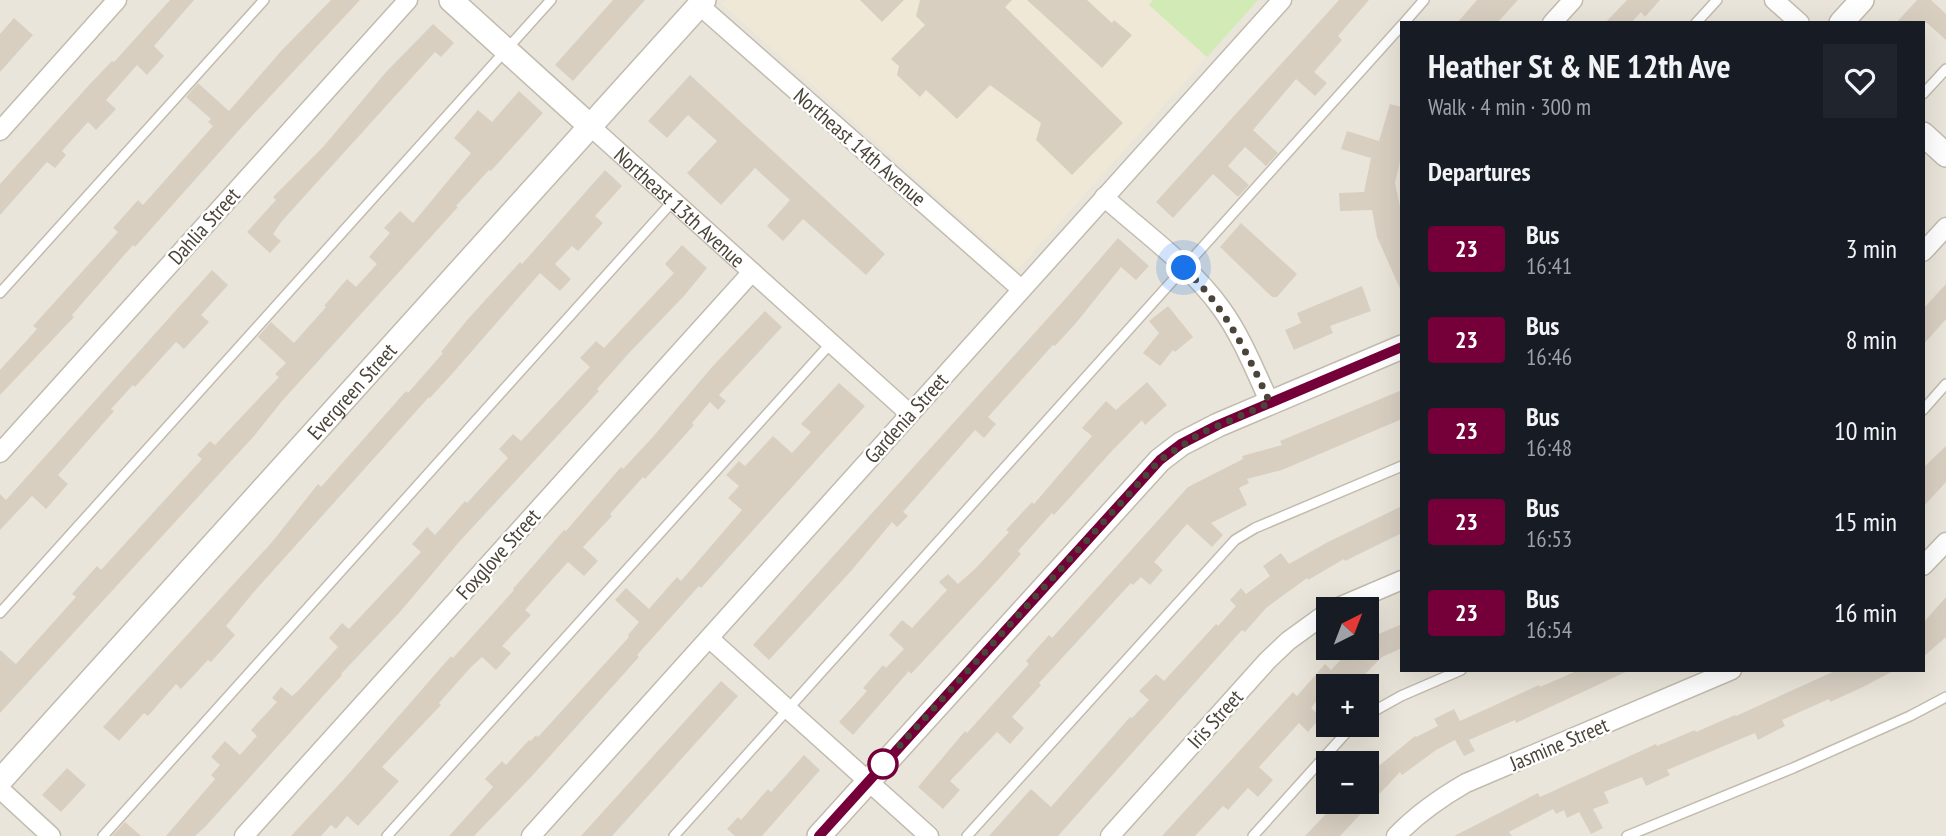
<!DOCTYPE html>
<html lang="en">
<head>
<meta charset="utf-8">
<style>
  body { margin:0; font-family:"PT Sans Narrow",sans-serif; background:#20242c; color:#f1f3f6; height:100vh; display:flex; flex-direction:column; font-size:26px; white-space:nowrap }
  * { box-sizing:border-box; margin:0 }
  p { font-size:23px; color:#9ea1a6 }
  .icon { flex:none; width:38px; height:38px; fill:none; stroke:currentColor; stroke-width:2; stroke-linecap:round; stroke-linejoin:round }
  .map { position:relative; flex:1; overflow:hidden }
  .drawer { position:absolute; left:1400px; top:21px; width:525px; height:651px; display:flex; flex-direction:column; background:#171b24; border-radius:0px; box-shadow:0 7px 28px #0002 }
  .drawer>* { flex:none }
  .badge { padding:0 14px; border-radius:5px; font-size:24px; line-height:46px }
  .needle { width:46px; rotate:42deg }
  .tools { position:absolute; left:1316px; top:597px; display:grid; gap:14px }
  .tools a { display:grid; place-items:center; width:63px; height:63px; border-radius:0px; background:#171b24; box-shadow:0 7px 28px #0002; font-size:35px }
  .you { position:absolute; width:35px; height:35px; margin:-18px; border:5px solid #fff; border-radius:50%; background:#1a73e8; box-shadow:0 0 0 10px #1a73e833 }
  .map>.badge { position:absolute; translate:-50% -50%; box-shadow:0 0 0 4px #fff }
  h2 { padding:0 28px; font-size:26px; line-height:63px }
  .round { display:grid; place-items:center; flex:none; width:74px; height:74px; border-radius:0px; background:#20242c }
  .summary { display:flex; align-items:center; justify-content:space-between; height:119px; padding:0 28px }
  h1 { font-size:33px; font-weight:700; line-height:52px }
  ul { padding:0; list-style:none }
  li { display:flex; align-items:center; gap:21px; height:91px; padding:0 28px }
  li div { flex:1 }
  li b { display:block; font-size:26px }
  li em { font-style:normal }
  li .badge { min-width:77px; font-weight:700; text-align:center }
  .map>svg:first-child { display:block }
</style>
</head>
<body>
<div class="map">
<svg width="1946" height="836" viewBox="0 0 1946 836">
  <rect width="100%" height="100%" fill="#f6f3ec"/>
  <path fill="#eae5da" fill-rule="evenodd" d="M0 0H1946V836H0ZM1402 23H1923V670H1402ZM1328 609H1367V648H1328ZM1328 686H1367V724H1328ZM1328 763H1367V802H1328Z"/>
  <path fill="#efe8d6" d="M726 0H1153L1149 5 1207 57 1018 269 722 4Z"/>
  <path fill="#d2eab5" d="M1153 0H1258L1207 57 1149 5Z"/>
  <path fill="#d8cfc1" d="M170 0H194L154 46 164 56 147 75 137 65 106 100 116 109 96 130 88 122 62 151 66 155 55 168 47 162 0 215V184L89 85 112 61 114 62Z
    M331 0H360L249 119 135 247 133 245 72 315 74 317 0 395V370L37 329 33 326 118 232 113 228 138 200 143 205 213 126 208 122 211 119 186 97 198 83 229 111 282 50Z
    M613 0H645L573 81 555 65Z
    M860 0H904L882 22Z
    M920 0H1012L1005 7 1123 123 1072 175 1036 140 1041 123 990 85 957 119 926 90 920 97 897 75 899 66 891 59 925 25 916 16Z
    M1027 0H1087L1112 23 1114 20 1132 35 1102 68Z
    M1339 0H1369L1338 36 1342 40 1314 72 1327 83 1315 96 1296 79 1253 130 1278 153 1266 166 1245 147 1228 166 1249 185 1238 197 1213 174 1173 218 1156 202Z
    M1477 0H1518L1497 23H1457Z
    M1627 0H1660L1645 17 1641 12 1631 23H1605Z
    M1917 0H1931L1946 14V40L1927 23H1896Z
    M14 18 33 35 0 72V34Z
    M433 24 454 43 441 57 435 52 282 221 273 234 281 241 270 253 247 232 276 200 273 197 324 146 386 72Z
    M690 75 885 254 866 275 803 219 783 241 767 226 790 200 755 168 721 205 687 173 717 141 688 115 667 138 648 121Z
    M519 91 543 113 491 171 489 170 456 206 458 207 282 401 254 436 0 713V650L16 664 76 597 72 594 97 566 101 570 202 459 197 455 210 441 215 445 279 377 275 374 286 363 258 337 271 322 294 343 326 307 324 306 347 279 356 287 377 264 369 257 390 233 384 228 400 211 413 223 471 153 454 138 478 110 492 122Z
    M1390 104 1402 107V153L1395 183 1402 216V293L1377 237 1372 210 1340 211 1339 193 1364 192 1371 158 1341 149 1347 131 1379 141Z
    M605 170 622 186 595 216 603 223 578 251 572 246 555 264 571 279 560 291 540 273 451 375 430 398 429 397 252 594 226 626 235 635 211 662 208 660 181 689 176 684 148 716 144 713 119 741 103 727 272 542 318 484 321 487 406 391 408 393 443 353 441 352 468 319 520 262 522 264Z
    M1241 223 1297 274 1277 297H1272L1220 247Z
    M1118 238 1149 266 1136 280 1121 267 1076 323 1055 346 1053 345 988 417 996 424 984 438 975 430 967 439 903 512 908 516 897 527 892 522 852 570 769 660 753 645 1066 298Z
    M682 245 707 268 684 296 630 352 597 389 599 391 459 542 400 612 341 674 342 675 205 827 195 836H166L215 779 211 775 220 765 211 757 225 741 240 755 257 736 251 730 277 702 272 698 281 687 292 696 298 691 338 647 329 638 342 623 349 629 421 552 412 544 427 527 435 535 465 501 467 503 508 458 499 449 513 434 521 441 590 367 580 358 596 341 604 348 674 273 665 264Z
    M212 270 228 285 201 315 209 322 184 349 176 342 135 387 133 385 111 409 114 411 58 475 68 484 46 509 32 496 0 530V494L6 500Z
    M1946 284V319L1923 345V309Z
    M1362 286 1371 311 1330 326 1333 333 1294 350 1285 330 1301 323 1297 313Z
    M1168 306 1193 337 1175 352 1173 350 1160 366 1143 353 1159 333 1149 321Z
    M765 311 782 327 719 395 726 401 718 410 710 402 692 423 694 425 667 455 645 479 643 477 610 514 612 516 583 547 598 561 584 576 568 562 525 610 531 615 502 646 511 653 496 670 482 657 472 666 439 703 441 705 382 767 399 781 358 826 347 816 336 829 331 825 321 836H291L344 779 451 656 453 658 514 590 513 589 564 530 566 531 621 467 623 469 652 438 712 367Z
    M1147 382 1167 405 1145 425 1142 420 1110 453 1054 515 1052 513 1018 551 1021 554 997 581 911 674 909 671 853 735 839 722 867 691 863 688 883 665 886 668 904 649 889 635 902 620 912 628 947 590 939 582 948 574 958 584 975 569 1009 532 1006 530 1032 502 1034 504 1092 436 1082 428 1106 401 1116 410Z
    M839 383 865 406 701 588 699 586 637 655 639 657 532 776 474 836H449L493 787 485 779 502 761 506 765 529 740 531 741 536 735 538 737 629 637 628 635 639 622 615 600 626 588 649 609 677 577 681 581 742 510 728 498 739 486 726 475 739 461 745 466 773 436 792 453 811 432 801 424Z
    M1402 390V419L1282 470 1247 479 1249 483 1239 488 1247 505 1211 523 1223 535 1212 547 1187 524 1154 562 1163 570 1150 585 1141 577 1133 585 1131 583 1039 683 1041 685 1012 717 1024 728 1010 744 997 732 950 781 960 790 943 809 918 787 965 731 967 733 1029 664 1026 661 1049 635 1052 638 1188 487 1243 459 1242 456 1282 445 1280 441Z
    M1946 446V482L1923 507V468Z
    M1402 506V533L1345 561 1344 559 1308 580 1307 578 1266 608 1245 632 1242 630 1058 836H989L1031 789 1051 807 1130 717 1132 718 1149 700 1139 691 1156 674 1164 681 1216 624 1218 626 1236 606 1230 600 1241 588 1246 594 1270 576 1263 566 1281 553 1289 564 1328 542Z
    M1946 597V637L1923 657V623Z
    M1402 624V648L1382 657 1359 680 1355 676 1346 686H1328L1311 708 1321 717 1308 732 1299 723 1259 767 1273 780 1258 797 1248 788 1228 810 1223 806 1195 836H1162L1293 692 1297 696 1325 664 1331 670 1352 648H1367V639Z
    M1579 670H1630L1516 723 1515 720 1469 740 1475 751 1464 756 1455 740 1436 750 1402 775 1400 772 1340 836H1305L1337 802H1367V776L1378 763 1380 765 1415 736 1416 737 1438 726 1434 719 1454 709 1460 721 1539 685 1540 687Z
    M1837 670H1895L1863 687 1830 702 1829 699 1782 720 1785 726 1758 740 1755 733 1667 770 1670 775 1646 786 1642 777 1604 792 1609 803 1593 809 1603 828 1591 834 1579 812 1567 818 1564 810 1556 814 1553 809 1509 832 1512 836H1454L1538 793 1540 797 1656 744 1657 746 1695 730 1696 732 1735 715 1736 716Z
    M721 681 738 696 622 825 612 836H581Z
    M804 755 820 770 762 836H735L727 829 738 817 741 820 768 789 771 792Z
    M67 768 86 785 61 812 42 795Z
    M125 822 141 836H112Z"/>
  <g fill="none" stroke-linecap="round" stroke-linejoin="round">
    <g stroke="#c2bbae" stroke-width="12">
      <path id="service" d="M1404 23 1424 0
        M1696 23 1717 0
        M1923 94 1946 69
        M0 293 264 0
        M1923 410 1946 384
        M0 613 551 0
        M1367 715 1401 696 1461 670
        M103 836 673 201
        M387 836 831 343
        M674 836 1402 25
        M967 836 1235 540 1255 528 1402 466
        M1253 836 1354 724
        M1627 836 1793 768 1910 716 1946 697"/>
    </g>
    <g stroke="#c2bbae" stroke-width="21">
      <g id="minor">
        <path d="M1774 0 1800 23"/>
        <path d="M699 5 1021 289"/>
        <path d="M1552 23 1573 0"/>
        <path id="s1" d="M590 126 910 414"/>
        <path d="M0 131 117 0"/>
        <path d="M1104 197C1143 232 1190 265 1221 308 1242 337 1255 371 1270 403"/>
        <path d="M1923 252 1946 227"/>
        <path d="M0 453 408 0"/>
        <path d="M1923 566 1946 542"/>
        <path d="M1334 609 1402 580"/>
        <path d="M710 639 929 836"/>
        <path d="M0 789 51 836"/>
        <path d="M244 836 752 272"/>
        <path d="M531 836 1282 0"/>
        <path d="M1110 836 1267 661 1288 641 1328 612"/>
        <path d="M1396 836C1417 814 1440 798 1466 783L1732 670"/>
      </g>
    </g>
    <g stroke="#c2bbae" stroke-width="26">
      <g id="tertiary">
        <path d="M451 0 590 126"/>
        <path d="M1841 23 1862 0"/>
        <path d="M1923 134 1946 155"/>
        <path id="s2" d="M0 781 704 0"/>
        <path d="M819 836 1160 460 1181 444 1218 425 1402 347"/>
      </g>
    </g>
    <use href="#service" stroke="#fff" stroke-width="9"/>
    <use href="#minor" stroke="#fff" stroke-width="18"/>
    <use href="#tertiary" stroke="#fff" stroke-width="23"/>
  </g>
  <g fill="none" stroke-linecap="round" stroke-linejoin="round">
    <g stroke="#fff" stroke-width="16">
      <path id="line" d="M819 836 1160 460 1181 444 1218 425 1402 347"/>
    </g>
    <use href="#line" stroke="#750039" stroke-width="10"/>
    <path stroke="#4b4439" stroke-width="7" stroke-dasharray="0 12.6" d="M883 764 1160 460 1201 433 1270 403C1247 352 1225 307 1184 268"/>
  </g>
  <circle fill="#fff" stroke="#750039" stroke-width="3.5" cx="883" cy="764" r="14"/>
  <g text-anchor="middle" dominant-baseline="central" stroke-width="5" stroke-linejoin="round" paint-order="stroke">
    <g font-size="21" fill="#4b4439" stroke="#fff">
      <text transform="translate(860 147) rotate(41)">Northeast 14th Avenue</text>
      <text stroke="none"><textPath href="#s1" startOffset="121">Northeast 13th Avenue</textPath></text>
      <text transform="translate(204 226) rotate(-48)">Dahlia Street</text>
      <text stroke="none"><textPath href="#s2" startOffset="525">Evergreen Street</textPath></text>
      <text transform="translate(906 418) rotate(-48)">Gardenia Street</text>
      <text transform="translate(498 554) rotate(-48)">Foxglove Street</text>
      <text transform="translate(1215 719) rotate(-48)">Iris Street</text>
      <text transform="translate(1559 744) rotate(-23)">Jasmine Street</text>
    </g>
  </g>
</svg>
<div class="tools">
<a><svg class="needle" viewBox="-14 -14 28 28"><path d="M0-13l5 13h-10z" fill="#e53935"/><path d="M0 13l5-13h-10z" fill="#9ea1a6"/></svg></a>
<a>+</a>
<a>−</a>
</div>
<div class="you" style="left:1184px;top:268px"></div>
<section class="drawer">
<div class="summary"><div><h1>Heather St &amp; NE 12th Ave</h1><p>Walk · 4 min · 300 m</p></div><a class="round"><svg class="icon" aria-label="heart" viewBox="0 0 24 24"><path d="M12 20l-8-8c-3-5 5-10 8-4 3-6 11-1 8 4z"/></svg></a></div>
<h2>Departures</h2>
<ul>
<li><span class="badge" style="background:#750039;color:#fff">23</span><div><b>Bus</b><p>16:41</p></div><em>3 min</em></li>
<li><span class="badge" style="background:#750039;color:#fff">23</span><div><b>Bus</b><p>16:46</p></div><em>8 min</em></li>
<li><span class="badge" style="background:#750039;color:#fff">23</span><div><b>Bus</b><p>16:48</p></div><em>10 min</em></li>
<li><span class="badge" style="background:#750039;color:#fff">23</span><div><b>Bus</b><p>16:53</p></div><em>15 min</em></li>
<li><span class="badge" style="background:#750039;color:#fff">23</span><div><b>Bus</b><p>16:54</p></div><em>16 min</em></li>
</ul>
</section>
</div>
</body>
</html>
